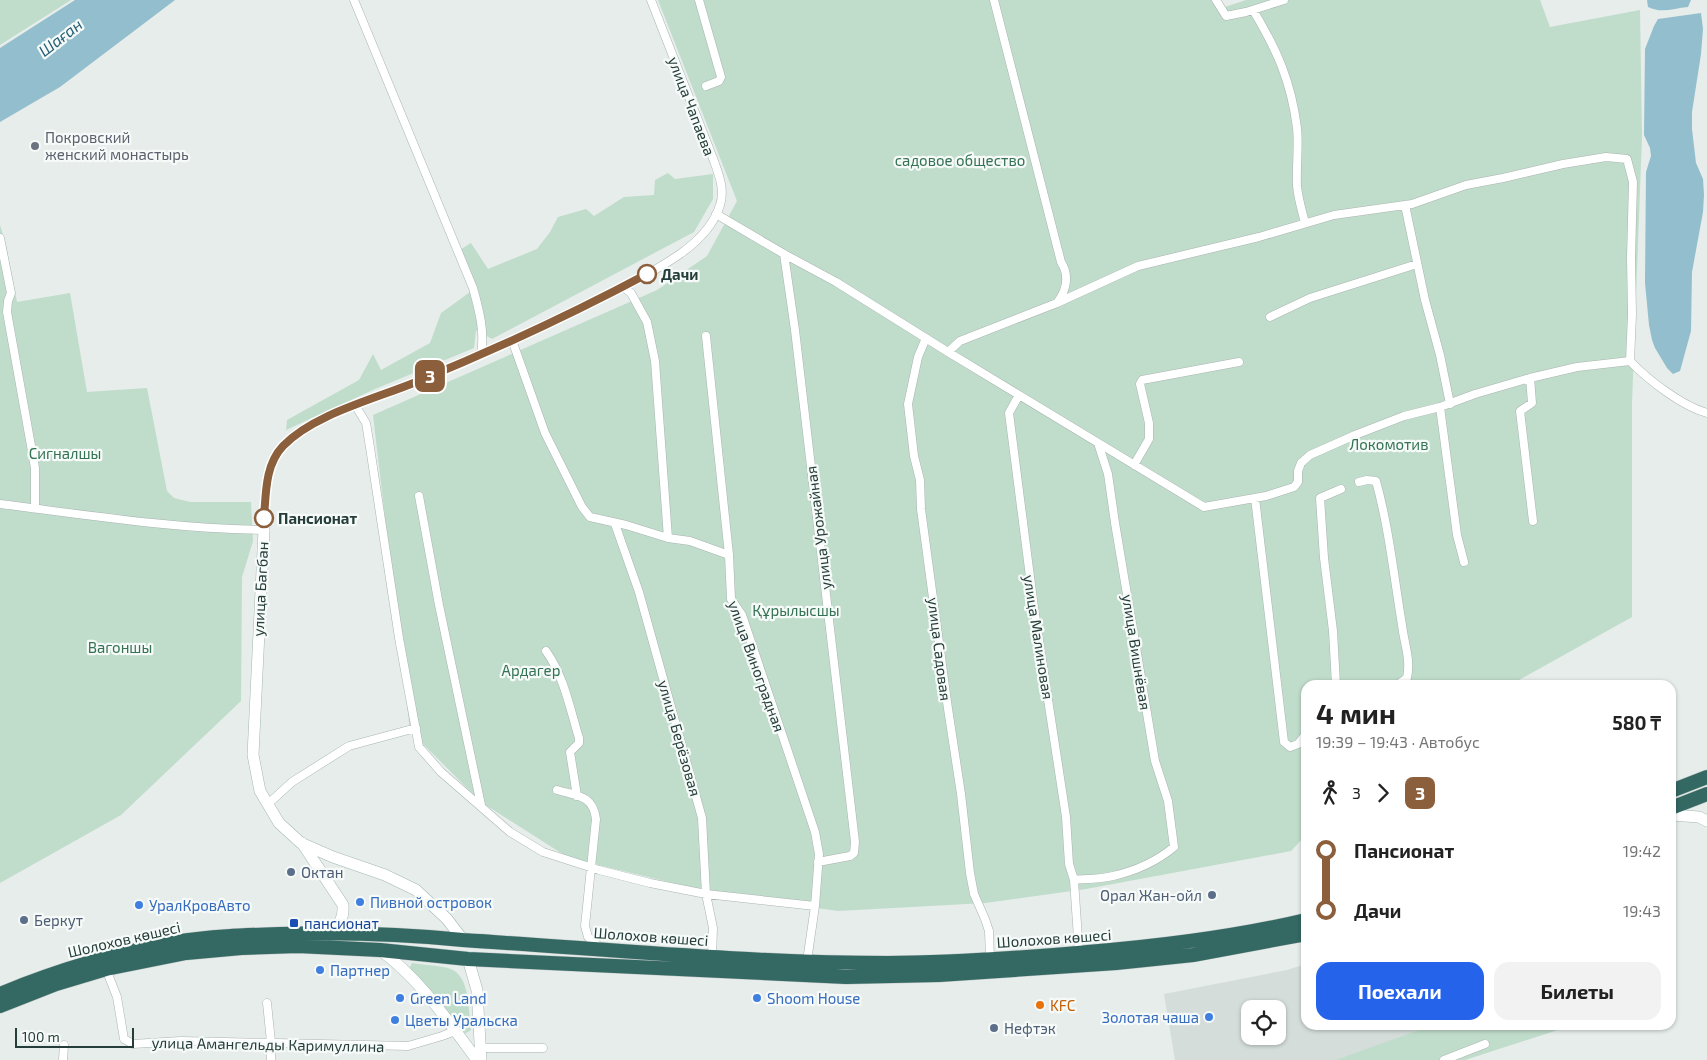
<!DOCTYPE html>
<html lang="ru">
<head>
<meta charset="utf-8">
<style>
  body { margin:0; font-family:"Exo 2",sans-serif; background:#f2f2f2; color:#222; height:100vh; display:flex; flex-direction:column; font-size:19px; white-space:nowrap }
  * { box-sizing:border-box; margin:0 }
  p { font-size:16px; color:#767676 }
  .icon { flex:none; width:28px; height:28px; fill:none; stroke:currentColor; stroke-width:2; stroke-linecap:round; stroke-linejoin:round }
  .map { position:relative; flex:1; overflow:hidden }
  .panel { position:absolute; left:1301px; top:680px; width:375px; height:350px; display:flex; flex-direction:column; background:#fff; border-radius:15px; box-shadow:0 1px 4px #0004 }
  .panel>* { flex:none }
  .badge { padding:0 10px; border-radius:8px; font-size:18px; line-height:32px }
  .tools { position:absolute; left:1241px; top:1000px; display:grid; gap:10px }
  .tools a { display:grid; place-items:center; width:45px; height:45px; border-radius:10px; background:#fff; box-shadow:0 1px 4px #0004; font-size:25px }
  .scale { position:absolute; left:15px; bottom:12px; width:119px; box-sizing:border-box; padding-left:5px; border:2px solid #263e3a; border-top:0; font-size:14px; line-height:18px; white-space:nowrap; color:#263e3a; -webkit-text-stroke:4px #f6faf8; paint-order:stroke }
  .map>.badge { position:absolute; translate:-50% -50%; box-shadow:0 0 0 2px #fff }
  .legs { display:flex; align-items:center; gap:8px; height:55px; padding:0 15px; font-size:16px }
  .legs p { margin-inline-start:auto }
  .headline { display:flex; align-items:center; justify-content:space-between; height:85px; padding:0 15px }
  h1 { font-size:28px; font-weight:700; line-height:38px }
  .action { display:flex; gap:10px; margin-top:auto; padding:10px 15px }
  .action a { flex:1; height:58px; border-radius:15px; background:#2563eb; color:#fff; font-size:20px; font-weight:700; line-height:58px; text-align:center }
  .action a+a { background:#f2f2f2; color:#222 }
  ul { padding:0 15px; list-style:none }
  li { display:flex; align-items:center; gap:18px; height:60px; font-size:19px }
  li i { display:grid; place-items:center; width:8px; height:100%; margin:0 6px; background:currentColor }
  li i::after { content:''; width:12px; height:12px; margin:-6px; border:4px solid; border-radius:50%; background:#fff }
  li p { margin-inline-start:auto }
  li:first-child i { background:linear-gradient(#0000 50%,currentColor 0) }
  li:last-child i { background:linear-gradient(currentColor 50%,#0000 0) }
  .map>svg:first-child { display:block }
</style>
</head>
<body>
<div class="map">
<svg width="1707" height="1060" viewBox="0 0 1707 1060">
  <rect width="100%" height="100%" fill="#e6edeb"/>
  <path fill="#d4ddda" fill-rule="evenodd" d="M1306 964V1025H1451L1367 1060H1175L1164 994 1287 970ZM1250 1009H1278V1036H1250Z"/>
  <path fill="#c0dccb" d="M0 0H71L0 45Z
    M658 0H1219L1222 8 1246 0H1540L1550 27 1640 10 1642 137 1632 403V617L1510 685H1306V835L1291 851 1086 889 985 903 838 911 723 895 569 858 481 802 410 731 373 415 657 290 707 256 737 201Z
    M668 173 675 179 713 174V199L694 232 492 339 476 330 474 348 375 389 286 430 287 420 359 380 373 354 381 370 430 343 441 313 477 287 460 250 471 243 488 269 537 249 550 232 558 217 586 209 594 216 624 197 654 195 655 180Z
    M0 225 6 245 17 302 70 293 87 392 147 388 167 491 174 498 190 502H251L253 541 242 577 241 701 121 815 0 883Z
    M412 963C424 965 436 965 448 968 471 974 468 1011 471 1030L466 1033 461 1032 411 972 410 967Z
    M1433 1025H1573L1465 1060H1336Z"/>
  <path fill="#93becd" d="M75 0H175L60 87 0 122V48Z
    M1647 0H1691L1688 7C1674 8 1662 14 1648 7Z
    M1701 13 1703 29 1701 54 1692 112V129L1696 163 1703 179 1704 195 1703 212 1692 272 1691 331 1680 371 1673 374 1667 368 1655 348 1652 340 1649 325 1645 283 1646 172 1651 156 1650 148 1644 135 1645 49 1654 26 1658 19Z"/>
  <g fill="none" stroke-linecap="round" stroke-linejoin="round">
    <g stroke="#a9b5b2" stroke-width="9">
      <path id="street" d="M354 0 473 288C479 310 485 331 481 354
        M699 0 721 77 719 81 706 86
        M994 0 1061 262C1070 276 1066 291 1057 303
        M1216 0 1226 16 1246 12 1284 0
        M1253 10C1277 50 1291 81 1297 128 1299 147 1296 167 1297 186 1298 198 1302 211 1305 223
        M1405 205 1425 300 1440 355 1450 404
        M716 214 784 254 836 282 948 352 1204 507 1266 496 1294 487 1298 482V471L1301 463 1310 455 1355 435 1404 416 1440 407 1475 394 1530 378 1577 367 1630 361
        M0 238 11 293 8 301 7 312 35 468V508
        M784 254 795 330 855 842 854 853 850 856 818 862
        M623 287 631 293 647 322 655 361 668 538
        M1270 317 1310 298 1417 264
        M706 336 729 555 731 599 742 615 815 832 819 854 815 906 807 961
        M926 338 918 357 908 404 914 456 920 480 921 509 947 702 961 794 970 873 974 894 985 919 989 931 990 959
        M512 340 545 433 582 507 590 517 626 525 668 538 690 541 729 555
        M948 352 960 341 1057 303 1138 266 1259 237 1334 215 1412 204 1466 185 1503 178 1563 164 1606 157 1627 159 1633 182 1631 258 1632 314 1630 361C1648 380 1682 406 1707 413
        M1530 378 1532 403 1520 411 1533 521
        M1019 395 1009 413 1034 608 1066 817 1069 864 1074 880 1079 953
        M355 405 366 423 369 441 399 638 419 747 441 772 510 832 543 852 599 870 650 883 706 894 815 906
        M1440 407 1457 535 1464 562
        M1134 465 1149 439V423L1140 384 1142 380 1239 362
        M1359 482 1367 480 1376 481C1389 528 1394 577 1402 625 1404 643 1411 659 1407 678L1397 685
        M419 496 439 605 481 805
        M1255 498 1284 742 1290 747 1298 744 1306 734
        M0 504C87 515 175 529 264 530 265 506 263 477 276 456 296 420 377 398 415 383 468 361 521 336 573 311 609 293 647 277 680 254 697 242 714 225 720 205 725 190 719 175 714 161L651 0
        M615 524 639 592 702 818 706 894 713 928 712 957
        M546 651C564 676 570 709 579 738V743L570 752 577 796
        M1336 685 1333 631 1324 558 1320 498 1341 489
        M557 790C577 796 593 795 596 819L585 926 588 937 601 948
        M268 804 292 782 349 746 416 728
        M1074 880C1087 879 1101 879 1113 876 1135 871 1157 861 1174 847L1168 801 1155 761 1115 523 1108 474 1098 443
        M106 969 117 997 124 1039 133 1044 181 1041 408 1046 442 1036 455 1031
        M267 1003 271 1042V1060
        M480 1048H543
        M63 1060 64 1045
        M1444 1060 1485 1044"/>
    </g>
    <g stroke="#a5b8b4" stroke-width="12">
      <path id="secondary" d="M264 530 253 755 260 791 279 823 301 843 333 857 385 875 416 890 447 919 463 940
        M1671 815 1699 817 1707 821
        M302 843 343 905C344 920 339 924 329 933
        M380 950C419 978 448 1021 477 1060
        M468 959 477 990 481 1060"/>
    </g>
    <g stroke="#c2c9c8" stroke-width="15">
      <path id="highway" d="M1671 791 1707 777
        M1671 808 1707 794
        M0 994C56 971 115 953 175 942 210 936 246 935 281 934 342 932 403 934 463 940 605 949 746 963 888 963 955 963 1021 958 1088 952 1161 946 1235 937 1306 920
        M0 1006 56 984 106 969 186 953 241 948 298 946 380 950 468 959 846 977 939 975 1116 963 1193 955 1306 934"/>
    </g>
    <use href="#street" stroke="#fff" stroke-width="8"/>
    <use href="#secondary" stroke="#fff" stroke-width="11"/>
    <use href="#highway" stroke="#346863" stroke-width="14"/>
  </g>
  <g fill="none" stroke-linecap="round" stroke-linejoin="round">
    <g stroke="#fff" stroke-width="11">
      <path id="line-1" d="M264 518C266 493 265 465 283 446 314 414 375 399 416 382 494 350 572 314 647 274"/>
    </g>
    <use href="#line-1" stroke="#8b5e3c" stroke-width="8"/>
  </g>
  <circle fill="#6b7280" stroke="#f6faf8" stroke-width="2" cx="35" cy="146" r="5"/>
  <g fill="#fff" stroke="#8b5e3c" stroke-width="2.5">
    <circle cx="647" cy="274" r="9"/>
    <circle cx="264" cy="518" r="9"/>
  </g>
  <g fill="#5c6f8a" stroke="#f6faf8" stroke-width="2">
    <circle cx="291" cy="872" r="5"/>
    <circle cx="1212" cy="895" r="5"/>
    <circle cx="24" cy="920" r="5"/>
    <circle cx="994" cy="1028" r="5"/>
  </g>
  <g fill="#3f7fe0" stroke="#f6faf8" stroke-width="2">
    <circle cx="360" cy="902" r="5"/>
    <circle cx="139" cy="905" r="5"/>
    <circle cx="320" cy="970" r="5"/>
    <circle cx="400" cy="998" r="5"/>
    <circle cx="757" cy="998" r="5"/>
    <circle cx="1209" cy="1017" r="5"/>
    <circle cx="395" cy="1020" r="5"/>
  </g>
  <rect fill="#1a4fb4" stroke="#f6faf8" stroke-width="2" x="289" y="918" width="10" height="10" rx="2.5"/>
  <circle fill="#e8710a" stroke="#f6faf8" stroke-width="2" cx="1040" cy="1005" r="5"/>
  <g text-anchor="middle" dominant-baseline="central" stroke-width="4.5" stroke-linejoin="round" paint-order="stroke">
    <g font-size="15" fill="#263e3a" stroke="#f6faf8">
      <text transform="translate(692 106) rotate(69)">улица Чапаева</text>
      <text transform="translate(818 528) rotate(-97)">улица Урожайная</text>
      <text transform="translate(260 589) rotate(-87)">улица Багбан</text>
      <text transform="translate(1039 637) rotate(81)">улица Малиновая</text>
      <text transform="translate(940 649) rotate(83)">улица Садовая</text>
      <text transform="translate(1137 652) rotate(81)">улица Вишнёвая</text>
      <text transform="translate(757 666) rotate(70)">улица Виноградная</text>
      <text transform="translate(680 738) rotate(74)">улица Берёзовая</text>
      <text transform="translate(651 936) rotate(4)">Шолохов көшесі</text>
      <text transform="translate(1054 938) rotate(-4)">Шолохов көшесі</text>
      <text transform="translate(124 939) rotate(-13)">Шолохов көшесі</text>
      <text transform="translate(268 1044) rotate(1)">улица Амангельды Каримуллина</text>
    </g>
    <g font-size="15" fill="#5b616d" stroke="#f6faf8" text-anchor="start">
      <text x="45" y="137">Покровский<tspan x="45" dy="17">женский монастырь</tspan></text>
    </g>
    <g font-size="15" fill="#337253" stroke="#f6faf8">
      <text x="960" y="160">садовое общество</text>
      <text x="1389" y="444">Локомотив</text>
      <text x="65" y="453">Сигналшы</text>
      <text x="796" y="610">Құрылысшы</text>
      <text x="120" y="647">Вагоншы</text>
      <text x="531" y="670">Ардагер</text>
    </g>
    <g font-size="15" font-weight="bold" fill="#263e3a" stroke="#f6faf8" text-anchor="start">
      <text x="661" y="274">Дачи</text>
      <text x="278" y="518">Пансионат</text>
    </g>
    <g font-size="15" fill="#4e5e75" stroke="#f6faf8" text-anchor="start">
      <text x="301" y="872">Октан</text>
      <text x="1202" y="895" text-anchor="end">Орал Жан-ойл</text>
      <text x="34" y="920">Беркут</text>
      <text x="1004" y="1028">Нефтэк</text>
    </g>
    <g font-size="15" fill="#366cbe" stroke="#f6faf8" text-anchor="start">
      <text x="370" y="902">Пивной островок</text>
      <text x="149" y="905">УралКровАвто</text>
      <text x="330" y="970">Партнер</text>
      <text x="410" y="998">Green Land</text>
      <text x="767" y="998">Shoom House</text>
      <text x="1199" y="1017" text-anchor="end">Золотая чаша</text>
      <text x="405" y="1020">Цветы Уральска</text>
    </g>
    <g font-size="15" fill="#164399" stroke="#f6faf8" text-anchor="start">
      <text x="304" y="923">пансионат</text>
    </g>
    <g font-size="15" fill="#c56008" stroke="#f6faf8" text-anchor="start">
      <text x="1050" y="1005">KFC</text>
    </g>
    <g font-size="16" font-style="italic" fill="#245f76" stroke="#f6faf8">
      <text transform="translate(60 37) rotate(-38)">Шаған</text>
    </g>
  </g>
</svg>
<div class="tools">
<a><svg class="icon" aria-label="locate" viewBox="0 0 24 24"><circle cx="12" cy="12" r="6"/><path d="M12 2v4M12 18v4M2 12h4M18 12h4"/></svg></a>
</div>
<div class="scale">100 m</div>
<b class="badge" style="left:430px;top:376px;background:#8b5e3c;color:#fff">3</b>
<section class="panel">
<div class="headline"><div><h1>4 мин</h1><p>19:39 – 19:43 · Автобус</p></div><b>580 ₸</b></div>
<div class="legs"><svg class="icon" aria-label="walk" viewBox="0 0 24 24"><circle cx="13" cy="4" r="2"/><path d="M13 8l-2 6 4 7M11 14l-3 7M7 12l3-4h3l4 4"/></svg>3<svg class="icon" aria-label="forward" viewBox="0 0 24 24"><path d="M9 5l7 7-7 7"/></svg><b class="badge" style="background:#8b5e3c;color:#fff">3</b></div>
<ul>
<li><i style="color:#8b5e3c"></i><b>Пансионат</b><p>19:42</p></li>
<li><i style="color:#8b5e3c"></i><b>Дачи</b><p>19:43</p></li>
</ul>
<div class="action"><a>Поехали</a><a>Билеты</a></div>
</section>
</div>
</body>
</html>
